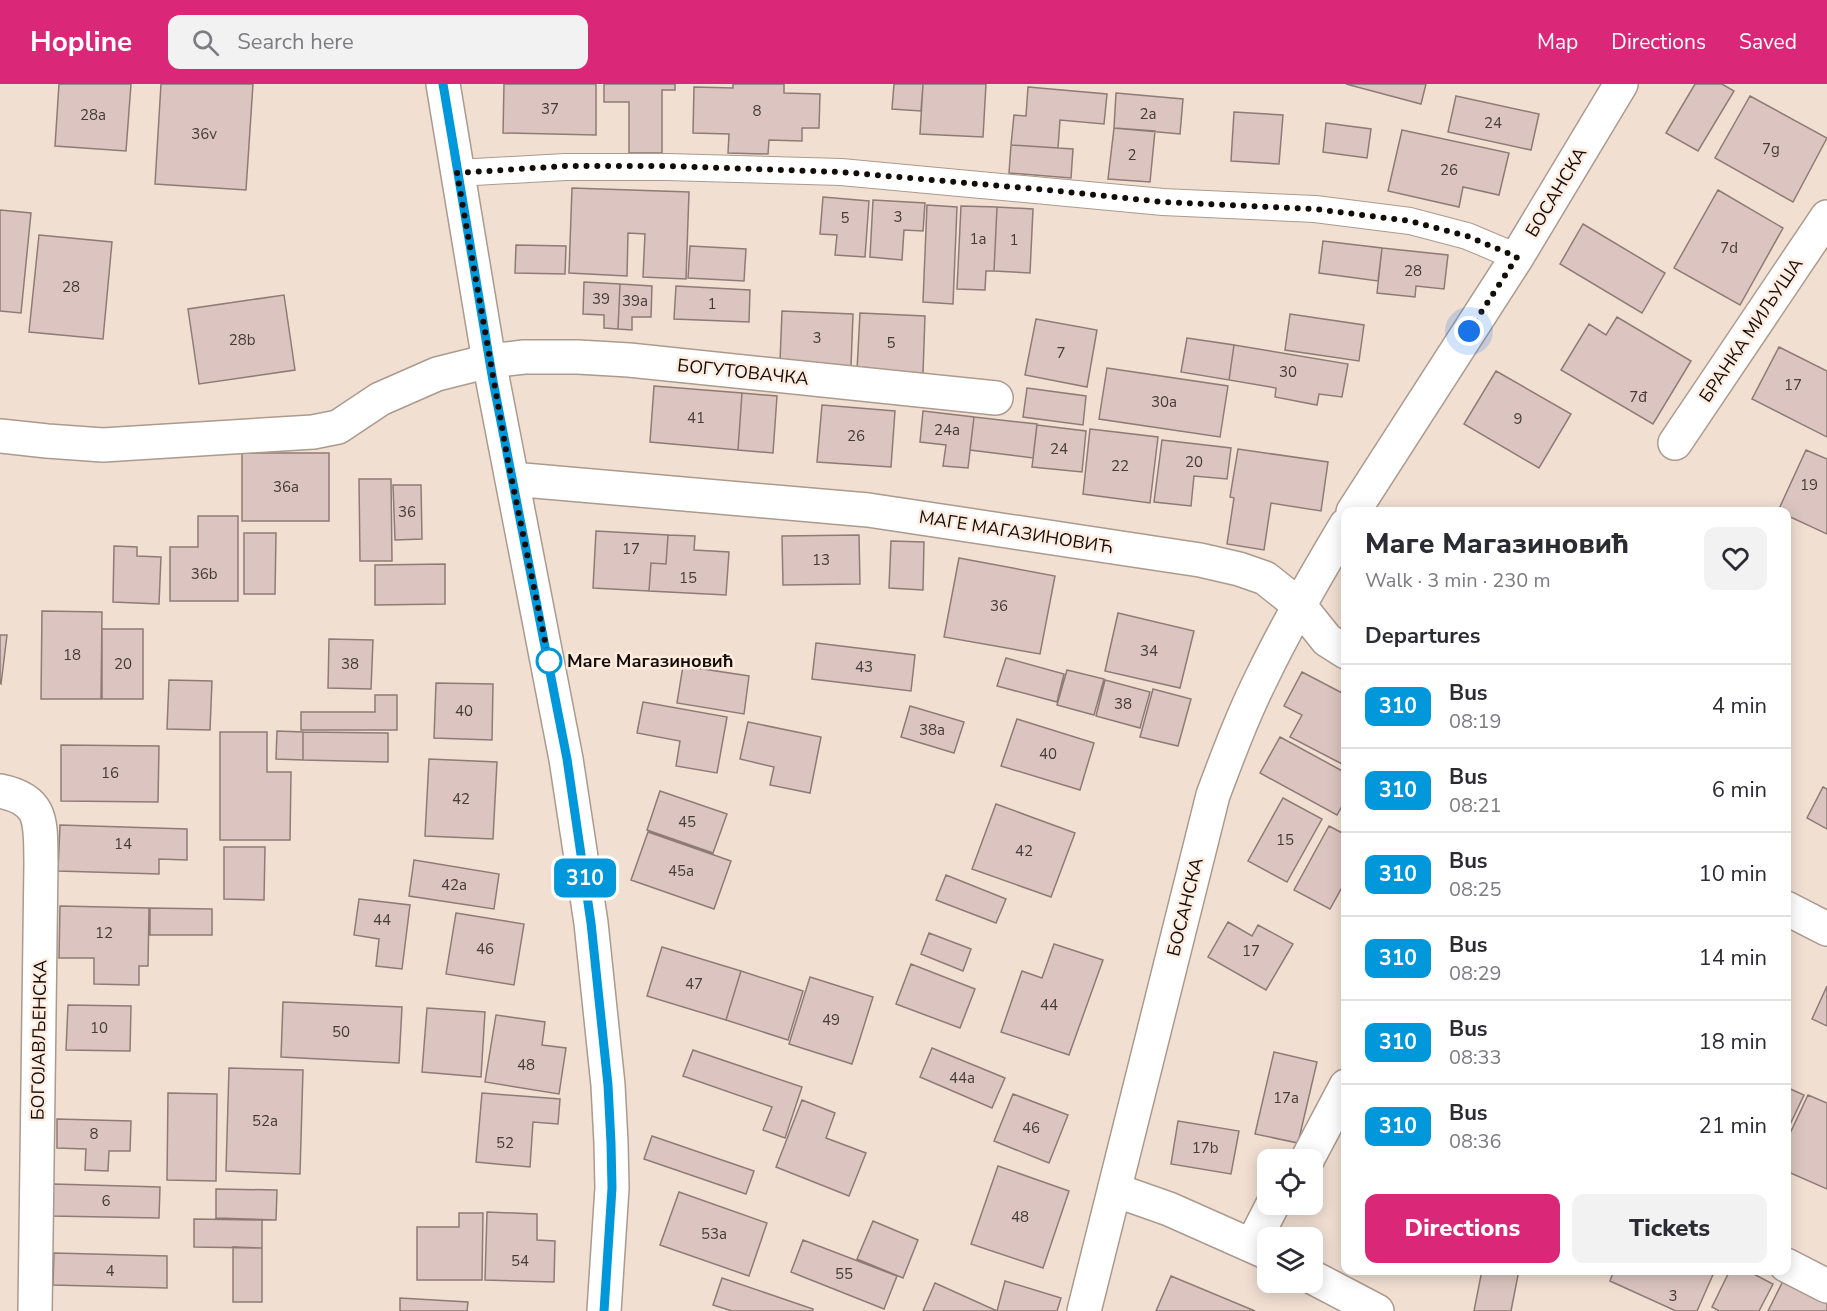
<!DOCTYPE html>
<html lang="en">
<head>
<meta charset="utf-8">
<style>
  body { margin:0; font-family:"Nunito Sans",sans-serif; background:#f2f2f3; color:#2b2b33; height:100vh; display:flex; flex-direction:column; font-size:22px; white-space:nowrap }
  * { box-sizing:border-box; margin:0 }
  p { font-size:20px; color:#7c7c81 }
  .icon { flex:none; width:33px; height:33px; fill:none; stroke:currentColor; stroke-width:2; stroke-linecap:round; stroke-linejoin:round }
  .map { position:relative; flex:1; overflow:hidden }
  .drawer { position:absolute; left:1341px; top:423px; width:450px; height:768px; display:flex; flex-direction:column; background:#fff; border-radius:12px; box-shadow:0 3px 15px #0003 }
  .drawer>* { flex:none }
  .badge { padding:0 12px; border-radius:9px; font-size:21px; line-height:39px }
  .buttons { position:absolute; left:1257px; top:1065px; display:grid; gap:12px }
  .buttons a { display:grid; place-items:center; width:66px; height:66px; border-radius:12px; background:#fff; box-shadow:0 3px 15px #0003; font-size:30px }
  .you { position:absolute; width:30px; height:30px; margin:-15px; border:4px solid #fff; border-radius:50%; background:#1a73e8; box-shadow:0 0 0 9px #1a73e833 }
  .map>.badge { position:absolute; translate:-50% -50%; box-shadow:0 0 0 3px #fff }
  h2 { padding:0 24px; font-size:22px; line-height:54px }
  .round { display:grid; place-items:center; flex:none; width:63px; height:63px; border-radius:12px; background:#f2f2f3 }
  .head { display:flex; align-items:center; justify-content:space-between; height:102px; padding:0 24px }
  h1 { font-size:28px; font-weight:800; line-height:45px }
  .primary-button { display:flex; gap:12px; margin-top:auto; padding:12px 24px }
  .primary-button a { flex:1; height:69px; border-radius:12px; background:#db2777; color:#fff; font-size:24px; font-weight:800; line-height:69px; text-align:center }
  .primary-button a+a { background:#f2f2f3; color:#2b2b33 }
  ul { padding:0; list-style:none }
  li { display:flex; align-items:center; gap:18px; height:84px; padding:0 24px; border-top:2px solid #e1e1e2 }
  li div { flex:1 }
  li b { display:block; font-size:22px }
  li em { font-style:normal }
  li .badge { min-width:66px; font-weight:700; text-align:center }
  header { display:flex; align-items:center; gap:36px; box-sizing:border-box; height:84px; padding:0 30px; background:#db2777; color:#fff }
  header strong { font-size:28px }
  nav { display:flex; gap:33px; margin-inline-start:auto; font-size:21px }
  .search { width:420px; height:54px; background:#f2f2f3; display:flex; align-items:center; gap:15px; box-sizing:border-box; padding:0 21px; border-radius:12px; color:#7c7c81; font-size:22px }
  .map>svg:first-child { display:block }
</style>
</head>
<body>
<header>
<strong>Hopline</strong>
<div class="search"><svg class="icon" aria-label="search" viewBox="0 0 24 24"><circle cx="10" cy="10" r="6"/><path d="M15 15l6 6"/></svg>Search here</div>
<nav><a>Map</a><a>Directions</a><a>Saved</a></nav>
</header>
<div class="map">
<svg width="1827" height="1227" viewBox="0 0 1827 1227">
  <rect width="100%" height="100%" fill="#f1dfd2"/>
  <path fill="#dcc5c0" stroke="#8f7b76" stroke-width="1.5" d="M59 0H131L126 67 55 62Z
    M161 0H253L246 106 155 100Z
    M504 0H596V51L503 49Z
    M604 0H675V6H662V69H629V18H604Z
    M733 0H784V9L820 10 819 44H802V57L769 56 768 70 728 69 729 50 693 49 694 3 733 4Z
    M894 0H923L921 27 892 25Z
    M923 0H986L983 53 920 50Z
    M1346 0H1426L1421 20Z
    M1695 0H1722L1734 7 1698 67 1666 49Z
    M1028 3 1107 10 1104 40 1060 36 1058 64 1011 61 1014 31 1026 32Z
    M1116 9 1183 15 1180 50 1114 44Z
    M1456 12 1539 30 1531 66 1448 48Z
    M1750 12 1827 54 1793 118 1715 74Z
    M1234 28 1283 31 1279 80 1231 77Z
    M1326 39 1371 45 1367 74 1323 68Z
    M1114 44 1155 47 1150 98 1108 95Z
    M1402 46 1509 69 1499 111 1463 103 1459 123 1388 107Z
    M1011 61 1073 65 1071 94 1009 89Z
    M572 104 689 108 686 195 643 193 645 150 628 149 627 192 569 189Z
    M1718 106 1783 144 1740 221 1674 184Z
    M823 113 869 117 865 173 835 171 837 151 820 150Z
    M873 116 925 119 923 147 904 146 902 176 870 173Z
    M927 121 957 123 953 220 923 218Z
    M961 122 997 123 994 187H986L985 206 957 205Z
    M997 123 1033 125 1030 189 994 187Z
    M0 126 31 129 21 229 0 227Z
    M1583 140 1665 189 1642 229 1560 180Z
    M39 151 112 158 103 255 29 248Z
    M1323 157 1382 164 1378 197 1319 189Z
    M516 161 566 162 565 190 515 189Z
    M690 162 746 165 744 197 688 194Z
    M1382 164 1448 171 1444 205 1416 202 1415 213 1377 209Z
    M584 198 620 200 618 245 604 244V231L583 230Z
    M620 200 652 202 651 233H632V246L618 245Z
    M676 202 750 206 749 238 674 235Z
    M284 211 295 286 199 300 188 225Z
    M782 227 853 230 851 282 780 278Z
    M860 229 925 232 923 289 857 286Z
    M1290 230 1364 241 1359 277 1285 266Z
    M1617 233 1691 277 1653 340 1561 286 1589 240 1606 251Z
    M1036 235 1097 246 1087 303 1025 291Z
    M1187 254 1234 261 1229 296 1181 288Z
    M1234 261 1348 280 1342 313 1319 310 1317 321 1275 313 1276 304 1229 296Z
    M1779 263 1827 287V353L1752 315Z
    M1107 284 1228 302 1220 353 1099 335Z
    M1496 287 1571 330 1539 384 1464 340Z
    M654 302 742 309 738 366 650 358Z
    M1027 304 1086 312 1083 341 1023 333Z
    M742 309 777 312 773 369 738 366Z
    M822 321 895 327 891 383 817 378Z
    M923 327 974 333 968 384 943 382 946 361 920 358Z
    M974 333 1037 340 1033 374 970 366Z
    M1037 341 1086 347 1082 388 1032 383Z
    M1090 345 1158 353 1150 419 1083 410Z
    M1162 356 1231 364 1227 395 1194 392 1191 422 1154 418Z
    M1238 365 1328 378 1321 427 1271 419 1264 466 1227 460 1234 414 1230 413Z
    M1806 366 1827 375V450L1786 431V428L1778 427Z
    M242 369H329V437H242Z
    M359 395H391L392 477H360Z
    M393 401H421L422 455 395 456Z
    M198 432H238V517H170V463H198Z
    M596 447 668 451 666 480 651 479 649 507 593 504Z
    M244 449H276L275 510H244Z
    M668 451 695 452 694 466 729 468 726 511 649 507 651 479 666 480Z
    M859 451 860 500 783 501 782 452Z
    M891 457 924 458 923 506 889 504Z
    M114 462 137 463V472L161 473 159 520 113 518Z
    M959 474 1055 492 1040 570 944 553Z
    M445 480V520L375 521V481Z
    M42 527 102 528 101 615H41Z
    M1118 529 1194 547 1180 604 1105 587Z
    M102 545H143V615H102Z
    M0 551H7L1 600 0 599Z
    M329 555 373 556 371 605 328 604Z
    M816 559 915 571 911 607 812 595Z
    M1006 574 1064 590 1057 618 997 602Z
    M683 582 749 592 744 630 677 619Z
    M1067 586 1104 595 1094 631 1057 621Z
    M1302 588 1346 611V673L1342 680 1290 653 1302 631 1284 622Z
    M169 596 212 597 210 646 167 645Z
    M1105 596 1150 608 1140 644 1096 632Z
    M436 599 493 600 492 656 434 654Z
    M1153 605 1191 615 1178 662 1140 653Z
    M375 611H397V646H301V628H375Z
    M643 618 727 633 717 689 676 682 680 657 637 649Z
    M910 622 964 638 954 669 901 653Z
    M1017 635 1094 659 1080 706 1001 682Z
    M748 638 821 653 810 709 770 701 774 683 740 675Z
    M277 647 303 648V676L276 675Z
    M220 648H267V688H291L290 756H220Z
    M303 648 388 649V678L303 676Z
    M1280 653 1346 689V715L1337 731 1260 689Z
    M61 661 159 662 158 718 61 717Z
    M429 675 497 678 493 755 425 752Z
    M1823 703 1827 705V745L1807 734Z
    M660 707 727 730 713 769 647 746Z
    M1283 714 1322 735 1287 798 1248 777Z
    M996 720 1075 749 1051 813 972 785Z
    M60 741 187 745V776L159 775V790L58 787Z
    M1329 742 1346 751V796L1330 825 1294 806Z
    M648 748 731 777 714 825 631 796Z
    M224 763H265L264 816 224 815Z
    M414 776 499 790 494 825 409 812Z
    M946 791 1006 815 996 839 936 816Z
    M359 815 410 821 402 885 376 882 379 855 354 851Z
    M60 822 149 824 148 882H139V901L94 900V874H59Z
    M150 824 212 825V851H150Z
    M456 829 524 840 514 901 446 890Z
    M1228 838 1252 852 1258 841 1293 860 1266 906 1208 873Z
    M929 849 971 865 963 887 921 870Z
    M1054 860 1103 876 1069 971 1001 948 1022 887 1042 894Z
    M662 863 741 887 726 936 647 912Z
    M911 880 975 905 960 944 896 920Z
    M741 887 803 907 788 956 726 936Z
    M810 893 873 913 852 980 789 960Z
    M1827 902V942L1812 935Z
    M283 918 402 923 399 979 281 973Z
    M68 921 131 922 130 967 66 966Z
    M427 924 485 928 481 993 422 988Z
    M496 931 545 938 542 961 566 964 559 1010 485 998Z
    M932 964 1005 994 992 1024 920 993Z
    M693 966 802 1003 785 1054 763 1046 772 1023 683 992Z
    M1274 968 1317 978 1298 1059 1255 1050Z
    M229 984 303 986 300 1090 226 1087Z
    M1786 1003 1804 1011 1786 1049Z
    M168 1009 217 1010 216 1097 167 1096Z
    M482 1009 560 1015 558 1040 533 1038 530 1083 476 1078Z
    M1013 1010 1068 1031 1049 1079 994 1057Z
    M1808 1011 1827 1019V1105L1786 1087V1058Z
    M802 1016 835 1029 826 1054 866 1069 849 1112 776 1083Z
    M57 1035 131 1037 130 1067H109L108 1087 85 1086 86 1065 57 1064Z
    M1178 1037 1239 1047 1231 1090 1171 1080Z
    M652 1052 754 1087 746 1110 644 1075Z
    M998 1082 1069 1107 1043 1184 971 1160Z
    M53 1100 160 1103 159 1134 52 1132Z
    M216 1105 277 1106 276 1136 216 1134Z
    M679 1108 767 1139 749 1192 660 1161Z
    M487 1128 537 1130V1156L555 1157 554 1198 485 1196Z
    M459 1129H483L482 1196H417V1143H459Z
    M194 1135 262 1136V1164L194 1163Z
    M873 1137 918 1156 903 1194 857 1175Z
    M803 1156 897 1192 884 1225 791 1188Z
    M233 1163 262 1164V1218H233Z
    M54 1169 167 1172V1204L53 1201Z
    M1482 1186H1519L1511 1227H1474Z
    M1614 1186H1715L1697 1227H1676L1610 1197Z
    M1730 1186H1746L1773 1200 1759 1227H1719L1712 1223Z
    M1171 1192 1255 1227H1156Z
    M722 1194 813 1225V1227H732L713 1221Z
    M1784 1195 1827 1217V1227H1768Z
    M1005 1197 1061 1214 1057 1227H997Z
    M935 1199 997 1227H923Z
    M400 1214 468 1218 467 1227H400Z"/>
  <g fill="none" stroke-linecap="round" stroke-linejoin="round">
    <g stroke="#ab9a8e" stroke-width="28">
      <path id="service" d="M457 89 565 83H667L841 88 1163 118 1315 125 1410 137 1467 152 1517 173"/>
    </g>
    <g stroke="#ab9a8e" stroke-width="36">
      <path id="minor" d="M443 0 489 277 566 675 591 839 608 1001 611 1059 612 1104 604 1227
        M0 352 47 357 103 361 313 348 338 343 380 315 437 290 489 277 524 273H578L629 276 996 314
        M1675 359 1827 133
        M512 395 868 426 1200 476 1239 485 1265 494 1299 521 1327 556 1346 568
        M1353 428 1517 173 1621 0
        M0 707C45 716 40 740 41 778L35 1227
        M1786 824 1827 845
        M1307 1076 1346 1002
        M1115 1106 1169 1125 1268 1169
        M1252 1161 1273 1120
        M1786 1181 1827 1202
        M1312 1193 1377 1227
        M1084 1227 1213 711C1228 671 1243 631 1262 593 1287 541 1316 491 1346 441"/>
    </g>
    <use href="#service" stroke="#fff" stroke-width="26"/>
    <use href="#minor" stroke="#fff" stroke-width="33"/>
  </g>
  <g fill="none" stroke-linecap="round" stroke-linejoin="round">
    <g stroke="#fff" stroke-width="14">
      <path id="line" d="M443 0 493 297 567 675 591 839 608 1001 611 1059 612 1104 604 1227"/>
    </g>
    <use href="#line" stroke="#0098da" stroke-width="9"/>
    <path stroke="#130d09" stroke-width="6" stroke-dasharray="0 10.8" d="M549 577 508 377 457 89 565 82H667L841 88 1048 106 1163 118 1315 125 1410 137 1467 152 1517 173 1469 247"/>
  </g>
  <circle fill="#fff" stroke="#0098da" stroke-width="3" cx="549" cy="577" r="12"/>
  <g text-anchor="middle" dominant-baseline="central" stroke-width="5" stroke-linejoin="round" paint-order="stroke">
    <g font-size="15" fill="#453b37">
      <text x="550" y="25">37</text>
      <text x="757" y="27">8</text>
      <text x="1148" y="30">2a</text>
      <text x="93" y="31">28a</text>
      <text x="1493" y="39">24</text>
      <text x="204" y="50">36v</text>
      <text x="1771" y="65">7g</text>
      <text x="1132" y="71">2</text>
      <text x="1449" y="86">26</text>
      <text x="898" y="133">3</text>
      <text x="845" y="134">5</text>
      <text x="978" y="155">1a</text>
      <text x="1014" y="156">1</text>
      <text x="1729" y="164">7d</text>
      <text x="1413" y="187">28</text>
      <text x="71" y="203">28</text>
      <text x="601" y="215">39</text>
      <text x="635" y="217">39a</text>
      <text x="712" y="220">1</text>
      <text x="817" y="254">3</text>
      <text x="242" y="256">28b</text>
      <text x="891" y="259">5</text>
      <text x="1061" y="269">7</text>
      <text x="1288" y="288">30</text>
      <text x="1793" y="301">17</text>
      <text x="1638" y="313">7đ</text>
      <text x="1164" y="318">30a</text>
      <text x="696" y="334">41</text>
      <text x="1518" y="335">9</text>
      <text x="947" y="346">24a</text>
      <text x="856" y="352">26</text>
      <text x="1059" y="365">24</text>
      <text x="1194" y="378">20</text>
      <text x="1120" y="382">22</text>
      <text x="1809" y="401">19</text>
      <text x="286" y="403">36a</text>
      <text x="407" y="428">36</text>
      <text x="631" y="465">17</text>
      <text x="821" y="476">13</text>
      <text x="204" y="490">36b</text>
      <text x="688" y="494">15</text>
      <text x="999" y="522">36</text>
      <text x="1149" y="567">34</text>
      <text x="72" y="571">18</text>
      <text x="123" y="580">20</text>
      <text x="350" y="580">38</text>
      <text x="864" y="583">43</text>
      <text x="1123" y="620">38</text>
      <text x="464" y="627">40</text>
      <text x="932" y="646">38a</text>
      <text x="1048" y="670">40</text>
      <text x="110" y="689">16</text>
      <text x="461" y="715">42</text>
      <text x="687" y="738">45</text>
      <text x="1285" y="756">15</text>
      <text x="123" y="760">14</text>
      <text x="1024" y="767">42</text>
      <text x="681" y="787">45a</text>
      <text x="454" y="801">42a</text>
      <text x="382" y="836">44</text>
      <text x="104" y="849">12</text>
      <text x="485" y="865">46</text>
      <text x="1251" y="867">17</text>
      <text x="694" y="900">47</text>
      <text x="1049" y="921">44</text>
      <text x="831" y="936">49</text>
      <text x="99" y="944">10</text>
      <text x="341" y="948">50</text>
      <text x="526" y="981">48</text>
      <text x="962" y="994">44a</text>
      <text x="1286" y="1014">17a</text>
      <text x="265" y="1037">52a</text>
      <text x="1031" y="1044">46</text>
      <text x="94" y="1050">8</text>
      <text x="505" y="1059">52</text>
      <text x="1205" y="1064">17b</text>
      <text x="106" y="1117">6</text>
      <text x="1020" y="1133">48</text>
      <text x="714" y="1150">53a</text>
      <text x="520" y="1177">54</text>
      <text x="110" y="1187">4</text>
      <text x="844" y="1190">55</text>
      <text x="1673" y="1212">3</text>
    </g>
    <g font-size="18" fill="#130d09" stroke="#ffecdf">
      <text transform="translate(1556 108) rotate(-59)">БОСАНСКА</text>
      <text transform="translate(1751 246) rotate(-56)">БРАНКА МИЉУША</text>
      <text transform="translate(743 288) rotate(6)">БОГУТОВАЧКА</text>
      <text transform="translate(1016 448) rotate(9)">МАГЕ МАГАЗИНОВИЋ</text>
      <text transform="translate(1185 823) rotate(-76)">БОСАНСКА</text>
      <text transform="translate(39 956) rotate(-89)">БОГОЈАВЉЕНСКА</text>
    </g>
    <g font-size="18" font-weight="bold" fill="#130d09" stroke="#ffecdf" text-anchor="start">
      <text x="567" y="577">Маге Магазиновић</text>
    </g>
  </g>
</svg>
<div class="buttons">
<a><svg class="icon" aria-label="locate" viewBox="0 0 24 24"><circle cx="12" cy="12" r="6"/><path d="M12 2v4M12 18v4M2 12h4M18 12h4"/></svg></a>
<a><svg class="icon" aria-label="layers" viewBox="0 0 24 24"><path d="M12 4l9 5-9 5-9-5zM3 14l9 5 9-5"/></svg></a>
</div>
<div class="you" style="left:1469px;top:247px"></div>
<b class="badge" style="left:585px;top:794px;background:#0098da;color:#fff">310</b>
<section class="drawer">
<div class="head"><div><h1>Маге Магазиновић</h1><p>Walk · 3 min · 230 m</p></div><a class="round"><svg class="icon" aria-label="heart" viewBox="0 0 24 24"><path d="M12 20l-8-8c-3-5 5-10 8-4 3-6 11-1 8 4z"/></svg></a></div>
<h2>Departures</h2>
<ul>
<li><span class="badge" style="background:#0098da;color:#fff">310</span><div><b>Bus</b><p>08:19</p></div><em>4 min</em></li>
<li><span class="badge" style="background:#0098da;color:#fff">310</span><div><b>Bus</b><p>08:21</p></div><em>6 min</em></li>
<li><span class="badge" style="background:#0098da;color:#fff">310</span><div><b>Bus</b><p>08:25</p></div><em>10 min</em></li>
<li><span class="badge" style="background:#0098da;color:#fff">310</span><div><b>Bus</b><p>08:29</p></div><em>14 min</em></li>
<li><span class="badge" style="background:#0098da;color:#fff">310</span><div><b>Bus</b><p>08:33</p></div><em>18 min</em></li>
<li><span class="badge" style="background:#0098da;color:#fff">310</span><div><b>Bus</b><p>08:36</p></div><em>21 min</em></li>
</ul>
<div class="primary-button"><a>Directions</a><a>Tickets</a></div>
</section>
</div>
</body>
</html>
